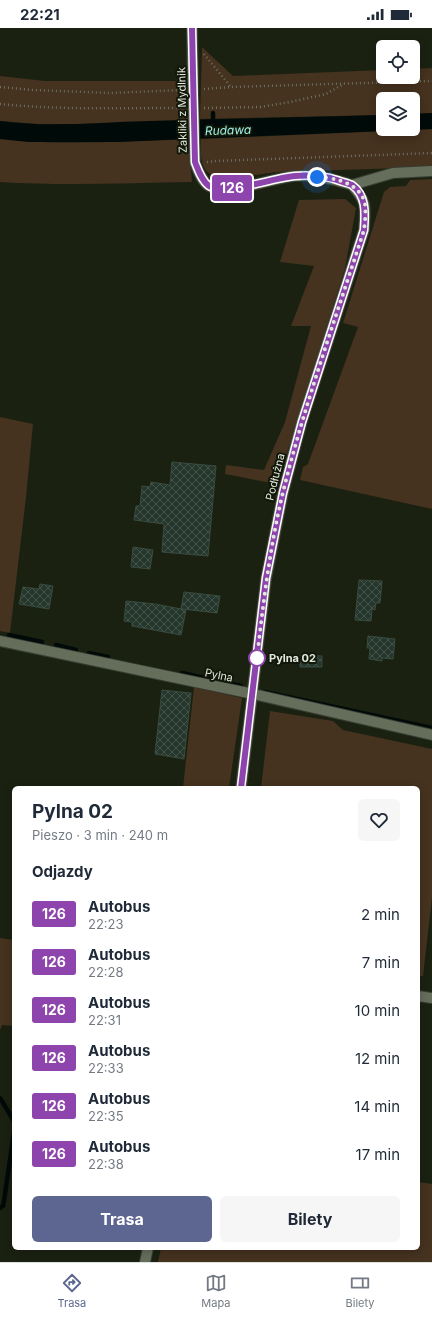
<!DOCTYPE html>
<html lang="pl">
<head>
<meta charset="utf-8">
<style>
  body { margin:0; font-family:Inter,sans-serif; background:#f6f6f7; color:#1f2937; height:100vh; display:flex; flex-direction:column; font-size:15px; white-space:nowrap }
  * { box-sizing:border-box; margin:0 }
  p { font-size:13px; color:#747a83 }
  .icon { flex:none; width:22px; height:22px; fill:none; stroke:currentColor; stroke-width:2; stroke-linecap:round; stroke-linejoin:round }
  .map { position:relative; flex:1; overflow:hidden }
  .side { position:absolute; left:12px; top:758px; width:408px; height:464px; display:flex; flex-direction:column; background:#fff; border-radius:6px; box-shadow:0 2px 10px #0003 }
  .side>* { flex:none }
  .badge { padding:0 8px; border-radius:3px; font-size:14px; line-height:26px }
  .fabs { position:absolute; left:376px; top:12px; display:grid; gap:8px }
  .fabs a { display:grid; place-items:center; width:44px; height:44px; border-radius:6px; background:#fff; box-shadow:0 2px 10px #0003; font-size:20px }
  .you { position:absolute; width:20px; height:20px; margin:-10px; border:3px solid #fff; border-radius:50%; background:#1a73e8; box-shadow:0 0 0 6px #1a73e833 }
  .map>.badge { position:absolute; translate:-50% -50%; box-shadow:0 0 0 2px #fff }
  h2 { padding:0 20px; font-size:15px; line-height:36px }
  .round { display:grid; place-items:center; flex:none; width:42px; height:42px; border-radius:6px; background:#f6f6f7 }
  .head { display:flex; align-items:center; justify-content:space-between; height:68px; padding:0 20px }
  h1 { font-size:19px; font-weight:700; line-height:30px }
  .primary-button { display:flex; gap:8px; margin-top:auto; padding:8px 20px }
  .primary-button a { flex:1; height:46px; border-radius:6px; background:#5d6690; color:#fff; font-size:16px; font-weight:700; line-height:46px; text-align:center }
  .primary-button a+a { background:#f6f6f7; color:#1f2937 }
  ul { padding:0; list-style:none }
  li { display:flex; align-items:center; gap:12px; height:48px; padding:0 20px }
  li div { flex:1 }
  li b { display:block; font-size:15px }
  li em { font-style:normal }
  li .badge { min-width:44px; font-weight:700; text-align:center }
  .status { display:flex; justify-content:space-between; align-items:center; height:28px; padding:0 20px; background:#fff; direction:ltr }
  .status svg { height:11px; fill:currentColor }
  .dock { display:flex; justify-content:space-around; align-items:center; height:56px; border-top:1px solid #e0e1e3; background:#fff; font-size:11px; color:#747a83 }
  .dock a { display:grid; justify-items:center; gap:2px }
  .dock .selected { color:#5d6690 }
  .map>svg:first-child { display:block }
</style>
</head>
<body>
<div class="status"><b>22:21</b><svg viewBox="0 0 49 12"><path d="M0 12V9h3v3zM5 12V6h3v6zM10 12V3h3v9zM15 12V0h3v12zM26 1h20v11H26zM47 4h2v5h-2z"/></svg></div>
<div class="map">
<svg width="432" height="1234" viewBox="0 0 432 1234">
  <defs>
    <pattern id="building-cross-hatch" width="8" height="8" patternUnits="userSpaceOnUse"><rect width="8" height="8" fill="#25372c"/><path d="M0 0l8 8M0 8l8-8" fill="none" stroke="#44544a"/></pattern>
  </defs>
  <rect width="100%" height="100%" fill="#1b2111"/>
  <path fill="#45321f" d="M202 19 233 48 383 42V49H413V41L432 40V85L413 86V71H383V87L200 91Z
    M0 48 45 53H187L188 92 97 96H38L0 93Z
    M432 101V139C381 141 330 142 279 144 262 145 229 153 214 148 199 143 201 124 201 111Z
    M0 111C62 118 126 113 188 111L192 154C128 155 64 158 0 154Z
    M432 151V481L300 452 303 439 308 436 358 299 343 295 384 164 390 159 406 158 410 152Z
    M345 171 356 180 345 240 299 389 276 456 225 446 226 437 264 442 285 394 311 298H291L314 238 280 234 299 172Z
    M0 389 33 396 26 469 10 605 0 603Z
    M194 659 242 670 229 760H183Z
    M270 683 333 693 343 702 432 721V869L423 948H418V760H261Z
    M0 910 14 912V998L2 997 0 1002Z
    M418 1154 432 1156V1234H158L161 1220H418Z"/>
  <path fill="#000a09" d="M432 85V101L118 114H29L0 111V93C49 100 99 94 149 93 227 91 305 89 383 87V101H413V86Z"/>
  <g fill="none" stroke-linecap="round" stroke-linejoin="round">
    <path stroke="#000a09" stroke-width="4.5" d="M213 96V85
      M9 607 42 614
      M56 617 76 622
      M89 625 108 629
      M182 645 241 658
      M265 664 432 700
      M0 1070 14 1093
      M0 1180 3 1178 4 1173 14 1104"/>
  </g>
  <path fill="url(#building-cross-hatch)" stroke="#394b40" d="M172 434 216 438 208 528 162 524 164 496 134 492 136 478H140L142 458 150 459 151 454 170 457Z
    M133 519 153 522 150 541 131 539Z
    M359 552 382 553 380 575H376L375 582 372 581 371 593 355 592Z
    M40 556 53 558 49 581 19 576 23 559 39 561Z
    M184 564 220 568 217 585 182 581 186 582 181 607 132 598V594L124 593 126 573 155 576 181 581Z
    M368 608 395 611 393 631 382 630V633L369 631 370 620H367Z
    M300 627 322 628V639H300Z
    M162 662 191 665 184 731 155 726Z"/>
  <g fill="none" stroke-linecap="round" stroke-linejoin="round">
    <g stroke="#373c31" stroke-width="12">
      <path id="minor" d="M192 0 193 66
        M195 135C198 142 202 154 209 158 225 168 274 150 294 148 314 146 333 151 352 157
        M352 157 393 145 432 143
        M0 613 253 666 432 707
        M241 760 266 551 283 465 302 393 364 202C365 178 368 176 352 157
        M418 968 432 970
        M145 1234 148 1220"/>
    </g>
    <path stroke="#6d7264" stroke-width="2.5" stroke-dasharray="1 3" stroke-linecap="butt" d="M204 26 231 59
      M0 59 32 62 111 65 181 62
      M204 61 231 59 432 53
      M0 76C60 82 121 80 181 80
      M204 80 260 79 290 74 326 66 342 57
      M207 134 216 133 432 125"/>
    <use href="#minor" stroke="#656d5b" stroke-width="10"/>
    <g stroke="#373c31" stroke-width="12" stroke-linecap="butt">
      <path id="minor-bridge" d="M193 66 195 135"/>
    </g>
    <use href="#minor-bridge" stroke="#656d5b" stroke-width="10"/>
  </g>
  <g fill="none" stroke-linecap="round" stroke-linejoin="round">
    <g stroke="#fff" stroke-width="9">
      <path id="line" d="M192 0 195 134C198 142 202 153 209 158 224 168 276 149 295 148 309 147 324 148 337 152 342 154 348 155 352 157 367 168 365 186 364 202L302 394 283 465 266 550 241 760"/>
    </g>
    <use href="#line" stroke="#8e44ad" stroke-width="6"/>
    <path stroke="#e3e8dd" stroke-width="4" stroke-dasharray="0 7.2" d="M257 630C263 577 270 518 283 464 305 375 336 289 364 202 365 194 366 184 365 176 361 155 335 150 317 149"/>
  </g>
  <circle fill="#fff" stroke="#8e44ad" stroke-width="2" cx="257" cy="630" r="8"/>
  <g text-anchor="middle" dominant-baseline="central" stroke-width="4" stroke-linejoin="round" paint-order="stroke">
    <g font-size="11" fill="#e3e8dd" stroke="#121809">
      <text transform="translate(182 82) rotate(-91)">Zakliki z Mydlnik</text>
      <text transform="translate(275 449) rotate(-76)">Podłużna</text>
      <text transform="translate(219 647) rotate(12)">Pylna</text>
    </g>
    <g font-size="11" font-weight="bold" fill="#e3e8dd" stroke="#121809" text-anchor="start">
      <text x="269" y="630">Pylna 02</text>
    </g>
    <g font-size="12" font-style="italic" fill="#a1f3eb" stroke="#121809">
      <text transform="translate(228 102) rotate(-2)">Rudawa</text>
    </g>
  </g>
</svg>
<div class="fabs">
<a><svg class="icon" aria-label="locate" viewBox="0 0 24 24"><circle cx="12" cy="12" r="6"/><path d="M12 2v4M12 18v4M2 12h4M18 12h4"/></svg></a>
<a><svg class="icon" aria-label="layers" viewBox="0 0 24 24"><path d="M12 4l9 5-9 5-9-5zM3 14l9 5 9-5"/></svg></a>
</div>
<div class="you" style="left:317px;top:149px"></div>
<b class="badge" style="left:232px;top:160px;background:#8e44ad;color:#fff">126</b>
<section class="side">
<div class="head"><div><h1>Pylna 02</h1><p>Pieszo · 3 min · 240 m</p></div><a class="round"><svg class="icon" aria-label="heart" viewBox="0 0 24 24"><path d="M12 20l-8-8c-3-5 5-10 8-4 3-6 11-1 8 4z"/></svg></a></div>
<h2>Odjazdy</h2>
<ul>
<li><span class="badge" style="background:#8e44ad;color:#fff">126</span><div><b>Autobus</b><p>22:23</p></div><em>2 min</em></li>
<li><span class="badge" style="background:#8e44ad;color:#fff">126</span><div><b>Autobus</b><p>22:28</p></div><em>7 min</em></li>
<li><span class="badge" style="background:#8e44ad;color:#fff">126</span><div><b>Autobus</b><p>22:31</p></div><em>10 min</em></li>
<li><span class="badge" style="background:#8e44ad;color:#fff">126</span><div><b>Autobus</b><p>22:33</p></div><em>12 min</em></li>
<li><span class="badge" style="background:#8e44ad;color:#fff">126</span><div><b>Autobus</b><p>22:35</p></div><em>14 min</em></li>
<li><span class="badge" style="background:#8e44ad;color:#fff">126</span><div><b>Autobus</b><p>22:38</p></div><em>17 min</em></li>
</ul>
<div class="primary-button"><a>Trasa</a><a>Bilety</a></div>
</section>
</div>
<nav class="dock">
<a class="selected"><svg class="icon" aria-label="directions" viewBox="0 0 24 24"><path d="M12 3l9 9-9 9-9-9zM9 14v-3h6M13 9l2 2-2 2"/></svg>Trasa</a>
<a><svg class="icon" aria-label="map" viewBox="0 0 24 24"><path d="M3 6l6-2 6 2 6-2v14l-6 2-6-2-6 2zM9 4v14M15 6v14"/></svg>Mapa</a>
<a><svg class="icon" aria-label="tickets" viewBox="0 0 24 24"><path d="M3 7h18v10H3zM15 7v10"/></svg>Bilety</a>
</nav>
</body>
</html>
